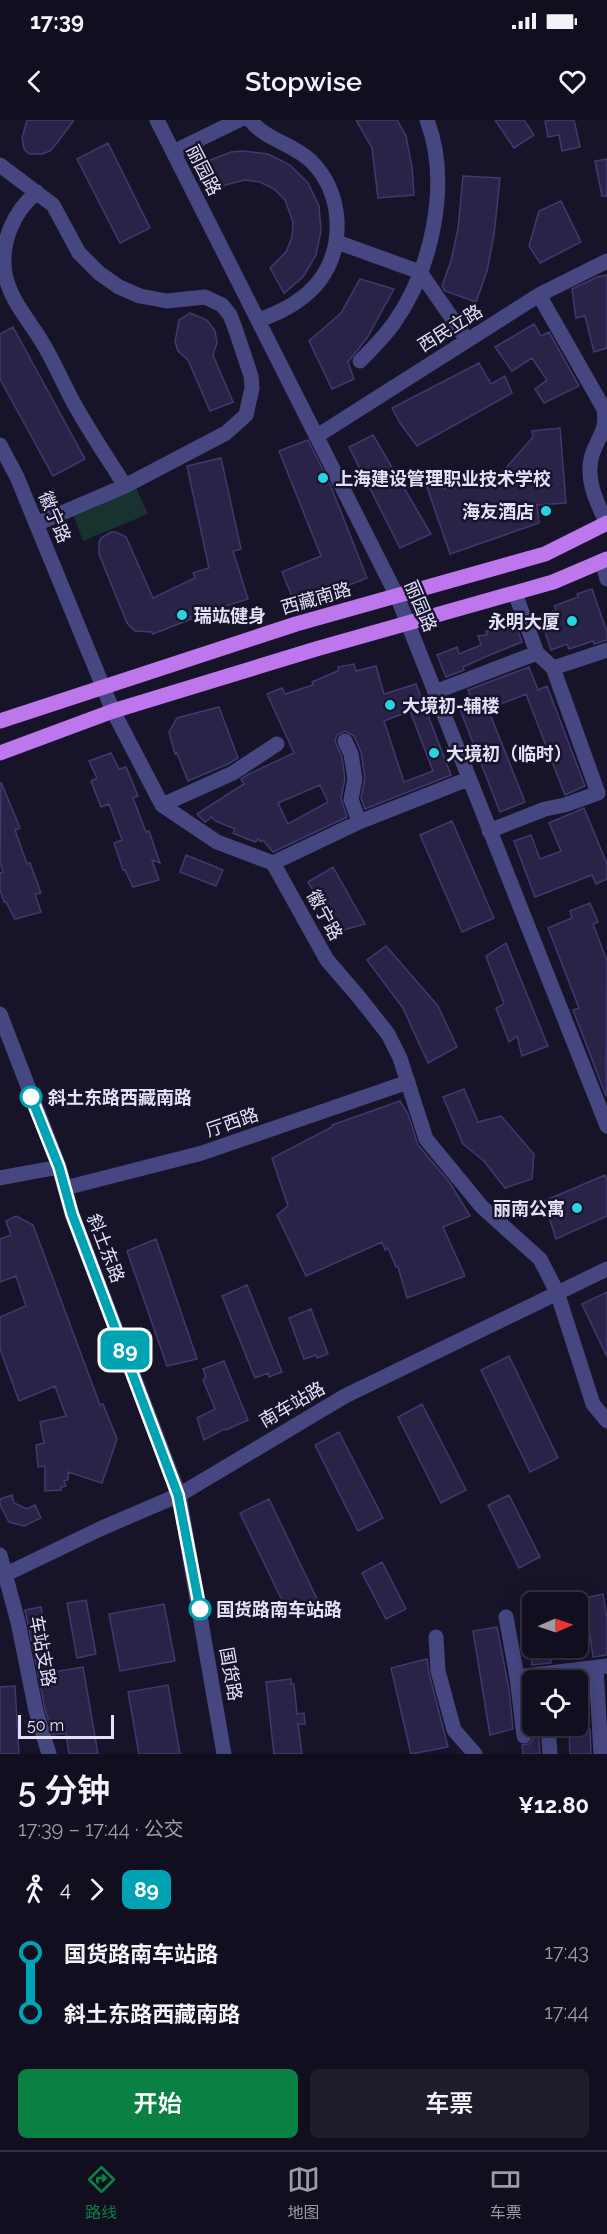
<!DOCTYPE html>
<html lang="zh">
<head>
<meta charset="utf-8">
<style>
  body { margin:0; font-family:Raleway,"Noto Sans SC",sans-serif; background:#1e1d2c; color:#f1f3f6; height:100vh; display:flex; flex-direction:column; font-size:22px; white-space:nowrap }
  * { box-sizing:border-box; margin:0 }
  p { font-size:20px; color:#9c9ca4 }
  .icon { flex:none; width:33px; height:33px; fill:none; stroke:currentColor; stroke-width:2; stroke-linecap:round; stroke-linejoin:round }
  .map { position:relative; height:1634px; overflow:hidden }
  .side { display:flex; flex-direction:column; background:#110f1f; flex:1 }
  .side>* { flex:none }
  .badge { padding:0 12px; border-radius:9px; font-size:21px; line-height:39px }
  .needle { width:39px; rotate:88deg }
  .fabs { position:absolute; left:522px; top:1472px; display:grid; gap:12px }
  .fabs a { display:grid; place-items:center; width:66px; height:66px; border-radius:9px; background:#110f1f; box-shadow:0 6px 24px #0002,0 0 0 2px #302f3d; font-size:30px }
  .scale { position:absolute; left:18px; bottom:15px; width:96px; box-sizing:border-box; padding-left:6px; border:3px solid #e3e0fb; border-top:0; font-size:16px; line-height:21px; white-space:nowrap; color:#e3e0fb; -webkit-text-stroke:4px #171429; paint-order:stroke }
  .map>.badge { position:absolute; translate:-50% -50%; box-shadow:0 0 0 3px #fff }
  .legs { display:flex; align-items:center; gap:9px; height:66px; padding:0 18px; font-size:20px }
  .legs p { margin-inline-start:auto }
  .head { display:flex; align-items:center; justify-content:space-between; height:102px; padding:0 18px }
  h1 { font-size:33px; font-weight:600; line-height:45px }
  .action { display:flex; gap:12px; margin-top:auto; padding:12px 18px }
  .action a { flex:1; height:69px; border-radius:9px; background:#0b8043; color:#fff; font-size:24px; font-weight:600; line-height:69px; text-align:center }
  .action a+a { background:#1e1d2c; color:#f1f3f6 }
  ul { padding:0 18px; list-style:none }
  li { display:flex; align-items:center; gap:21px; height:60px; font-size:22px }
  li i { display:grid; place-items:center; width:9px; height:100%; margin:0 8px; background:currentColor }
  li i::after { content:''; width:15px; height:15px; margin:-8px; border:4px solid; border-radius:50%; background:#110f1f }
  li p { margin-inline-start:auto }
  li:first-child i { background:linear-gradient(#0000 50%,currentColor 0) }
  li:last-child i { background:linear-gradient(currentColor 50%,#0000 0) }
  .status { display:flex; justify-content:space-between; align-items:center; height:42px; padding:0 30px; background:#110f1f; direction:ltr }
  .status svg { height:16px; fill:currentColor }
  header { display:flex; justify-content:space-between; align-items:center; height:78px; padding:0 18px; background:#110f1f; font-size:27px; font-weight:600 }
  .menu { display:flex; justify-content:space-around; align-items:center; height:84px; border-top:2px solid #302f3d; background:#110f1f; font-size:16px; color:#9c9ca4 }
  .menu a { display:grid; justify-items:center; gap:3px }
  .menu .on { color:#0b8043 }
  .map>svg:first-child { display:block }
</style>
</head>
<body>
<div class="status"><b>17:39</b><svg viewBox="0 0 49 12"><path d="M0 12V9h3v3zM5 12V6h3v6zM10 12V3h3v9zM15 12V0h3v12zM26 1h20v11H26zM47 4h2v5h-2z"/></svg></div>
<header><svg class="icon" aria-label="back" viewBox="0 0 24 24"><path d="M15 5l-7 7 7 7"/></svg>Stopwise<svg class="icon" aria-label="heart" viewBox="0 0 24 24"><path d="M12 20l-8-8c-3-5 5-10 8-4 3-6 11-1 8 4z"/></svg></header>
<div class="map">
<svg width="607" height="1634" viewBox="0 0 607 1634">
  <rect width="100%" height="100%" fill="#171429"/>
  <path fill="#183230" d="M133 361 148 394 83 421 71 389Z"/>
  <path fill="#292347" stroke="#423870" stroke-width="1.5" fill-rule="evenodd" d="M27 0H74L57 23 50 31 42 34H29L24 29 22 18Z
    M356 0H397L406 16 412 47 414 75 378 78 372 28Z
    M495 0H524L534 15 514 28Z
    M551 0H574L580 27 562 31 559 15 548 17 545 1Z
    M108 23 150 108 120 123 77 39Z
    M243 31 268 34 290 45 308 63 319 86 321 111 316 135 303 157 284 173 270 148 286 132 292 117 293 102 285 80 274 69 260 62 244 60 222 66 208 41 231 32Z
    M607 39V76H602L595 41Z
    M463 56 500 58 494 115 487 151 476 182 445 171 442 166 451 141 458 109Z
    M561 81 581 122 540 143 529 126 539 91Z
    M607 155V228L594 232 585 196 576 198 572 169 597 157Z
    M360 159 394 169 367 218 348 242 354 259 332 269 309 221 341 193Z
    M190 193 207 200 215 211 217 223 213 235 233 282 210 291 188 240 178 231 175 222 179 200Z
    M534 204 541 216 549 212 579 266 544 283 535 269 547 260 532 238 512 251 495 227Z
    M13 207 85 339 53 356 0 259V214Z
    M479 243 491 264 505 256 512 273 417 326 400 303 392 288Z
    M560 308 566 383 537 385 539 403 450 434 427 367 449 369 486 364 506 348 533 317 532 311Z
    M373 315 431 414 400 428 349 327Z
    M308 320 330 364 367 458 296 486 282 452 321 436 279 331Z
    M221 338 241 429 233 431 248 479 190 497 191 499 153 514 152 512 135 511 127 503 99 434V423L101 418 111 412H116L126 417 153 478 195 458 193 453 209 448 187 346Z
    M592 469 607 512V520L594 524 593 521 569 529 567 524 551 530 540 496 556 490 554 486 578 477 577 474Z
    M512 493 522 522 485 537 463 547 464 550 446 557 437 535 457 527 459 534 481 525 478 516 487 515 486 511 495 509 493 501Z
    M354 544 356 551 376 546 384 574 416 564 451 655 365 689 361 678 365 658 361 632 354 616 345 611 337 615 335 621 342 637 345 659 341 678 347 697 273 732 263 720 261 722 258 719 255 722 233 713 235 709 215 701 212 697 205 702 197 694 244 664 241 659 249 654 294 633 267 574 282 568 285 574 313 565 312 562 338 551V547ZM410 591 433 651 404 662 384 601ZM320 665 328 682 288 704 278 683Z
    M529 547 538 570 547 566 585 666 565 675 526 574 488 589 525 682 500 692 459 587 472 582 468 570Z
    M219 587 238 638 228 644 188 661 177 633 175 634 169 612 177 598Z
    M111 633 119 649 126 647 138 676 133 678 146 712 149 711 160 743 152 740 159 760 133 767 125 750H123L114 723 122 720 109 684 101 687 91 661 97 658 89 641Z
    M1 662 20 708 15 710 27 744 30 743 41 773 35 774 41 792 15 799 6 782H4L0 770V753L3 752 0 742Z
    M584 688 607 744V759L596 764 592 755 535 777 514 721 531 715 540 739 561 731 549 703Z
    M452 701 494 798 462 812 420 715Z
    M186 735 223 750 216 766 180 752Z
    M333 747 365 804 336 812 308 762Z
    M590 783 598 802 593 804 607 841 606 976 573 890 579 888 548 808 572 798 570 791Z
    M506 823 548 926 522 936 517 916 509 922 496 888 504 884 486 836Z
    M386 826 438 886 457 927 428 943 403 888 367 840Z
    M464 969 478 1002 501 996 534 1034 532 1059 505 1068 484 1041 463 1024 443 977Z
    M400 981 408 994 418 1025 450 1063 470 1096 443 1107 465 1156 407 1178 398 1147H396L388 1128 385 1130 382 1122 306 1156 277 1095 288 1086 272 1038 332 1007V1005Z
    M605 1055 607 1061V1096L556 1119 544 1081Z
    M16 1096 33 1105 100 1285 103 1284 117 1319 102 1363 68 1352V1360L64 1361 66 1366 61 1367V1370L45 1371V1346L38 1347 36 1325 44 1323 40 1302 66 1296 55 1266 19 1281 0 1229V1197L26 1186 16 1156 0 1162V1119L11 1115 6 1101Z
    M156 1119 197 1239 167 1246 127 1131Z
    M247 1165 282 1252 269 1257 268 1253 255 1258 222 1176Z
    M607 1172V1237L582 1184Z
    M311 1189 328 1234 317 1238 316 1235 304 1239 289 1198Z
    M509 1236 558 1338 530 1352 481 1250Z
    M224 1241 248 1300 226 1310 224 1309 204 1320 197 1298 215 1289 203 1260 206 1257 203 1249Z
    M422 1284 466 1370 441 1383 398 1297Z
    M339 1312 383 1398 358 1411 315 1325Z
    M12 1375 14 1383 27 1389 35 1385 41 1398 24 1406 9 1402 0 1385V1379Z
    M509 1375 540 1437 519 1448 488 1385Z
    M269 1379 318 1481 289 1495 240 1393Z
    M382 1442 406 1489 386 1499 362 1453Z
    M603 1474 607 1499V1535L593 1537 585 1478Z
    M86 1480 96 1534 77 1538 67 1483Z
    M164 1484 175 1541 120 1551 109 1494Z
    M41 1487 53 1552 83 1547 98 1634H69L66 1613 53 1615 45 1589 25 1490Z
    M497 1507 509 1569 513 1609 490 1615 473 1511Z
    M530 1527H550L551 1543 532 1545Z
    M427 1539 429 1553 448 1627 411 1634 391 1548Z
    M291 1559V1564H294L297 1594 304 1593 305 1604H298L302 1634H274L266 1562Z
    M168 1565 180 1634H139L128 1572Z
    M15 1566 19 1634H0V1567Z
    M578 1590H584L587 1609H590L591 1634H570L569 1610H578Z
    M533 1605H538L540 1634H523L522 1625 529 1624 533 1619Z"/>
  <g fill="none" stroke-linecap="round" stroke-linejoin="round">
    <path stroke="#464681" stroke-width="15" d="M157 0 397 476 607 1006
      M250 0C266 20 292 23 311 41 342 72 346 124 320 160 305 180 282 192 259 200
      M173 32 239 0
      M0 45 53 85 79 133 99 153 119 167 140 176 167 181 205 177 222 185 230 195 235 208 251 256 252 268 246 295 226 313 125 366 36 404
      M37 72C13 92 0 123 5 154 10 180 29 200 42 222 55 243 64 266 76 287 91 314 109 340 125 366
      M337 122 420 152 467 220
      M539 175 604 289C607 310 600 314 593 332 584 357 596 381 607 404
      M360 241C372 229 384 217 394 203 432 149 451 63 427 0
      M317 316 539 175 607 141
      M0 325 17 357 113 591 162 685 217 722 273 743 327 840 358 876 388 914 400 938 426 1019 482 1087 540 1139 557 1172 593 1284 607 1301
      M602 441 607 459
      M515 473 537 533 553 548 607 530
      M435 572 537 533
      M345 621 351 634 355 659 351 679 359 702
      M162 685 233 653 277 624
      M489 711 545 689 565 685 598 673 553 548
      M273 743 359 702 468 659
      M0 894 59 1047 72 1094 179 1375 224 1634
      M0 1058 59 1047
      M65 1068 202 1033 408 962
      M0 1435 18 1502 36 1591 49 1634
      M0 1457 102 1408 179 1375 345 1276 607 1149
      M506 1497 517 1557 524 1616
      M436 1517 438 1551 454 1610 475 1634
      M596 1548 601 1634
      M517 1557 607 1546
      M548 1605 550 1634"/>
    <path stroke="#bd76ec" stroke-width="15" d="M0 601 296 504 545 434 607 403
      M0 633 113 591 316 529 553 462 607 439"/>
  </g>
  <g fill="none" stroke-linecap="round" stroke-linejoin="round">
    <g stroke="#fff" stroke-width="14">
      <path id="line-1" d="M31 977 59 1047 72 1094 178 1375 200 1489"/>
    </g>
    <use href="#line-1" stroke="#00a3b4" stroke-width="9"/>
  </g>
  <g fill="#26d4e2" stroke="#171429" stroke-width="2">
    <circle cx="323" cy="358" r="6"/>
    <circle cx="546" cy="391" r="6"/>
    <circle cx="182" cy="495" r="6"/>
    <circle cx="572" cy="501" r="6"/>
    <circle cx="390" cy="585" r="6"/>
    <circle cx="434" cy="633" r="6"/>
    <circle cx="577" cy="1088" r="6"/>
  </g>
  <g fill="#fff" stroke="#00a3b4" stroke-width="3">
    <circle cx="31" cy="977" r="10"/>
    <circle cx="200" cy="1489" r="10"/>
  </g>
  <g text-anchor="middle" dominant-baseline="central" stroke-width="5" stroke-linejoin="round" paint-order="stroke">
    <g font-size="18" fill="#e3e0fb" stroke="#171429">
      <text transform="translate(204 50) rotate(63)">丽园路</text>
      <text transform="translate(450 208) rotate(-32)">西民立路</text>
      <text transform="translate(55 397) rotate(67)">徽宁路</text>
      <text transform="translate(316 478) rotate(-16)">西藏南路</text>
      <text transform="translate(421 486) rotate(67)">丽园路</text>
      <text transform="translate(325 795) rotate(62)">徽宁路</text>
      <text transform="translate(232 1002) rotate(-19)">厅西路</text>
      <text transform="translate(106 1128) rotate(69)">斜土东路</text>
      <text transform="translate(292 1284) rotate(-30)">南车站路</text>
      <text transform="translate(43 1531) rotate(79)">车站支路</text>
      <text transform="translate(231 1554) rotate(80)">国货路</text>
    </g>
    <g font-size="18" font-weight="bold" fill="#e3e0fb" stroke="#171429" text-anchor="start">
      <text x="335" y="358">上海建设管理职业技术学校</text>
      <text x="534" y="391" text-anchor="end">海友酒店</text>
      <text x="194" y="495">瑞竑健身</text>
      <text x="560" y="501" text-anchor="end">永明大厦</text>
      <text x="402" y="585">大境初-辅楼</text>
      <text x="446" y="633">大境初（临时）</text>
      <text x="565" y="1088" text-anchor="end">丽南公寓</text>
    </g>
    <g font-size="18" font-weight="bold" fill="#e3e0fb" stroke="#171429" text-anchor="start">
      <text x="48" y="977">斜土东路西藏南路</text>
      <text x="216" y="1489">国货路南车站路</text>
    </g>
  </g>
</svg>
<div class="fabs">
<a><svg class="needle" viewBox="-14 -14 28 28"><path d="M0-13l5 13h-10z" fill="#e53935"/><path d="M0 13l5-13h-10z" fill="#9c9ca4"/></svg></a>
<a><svg class="icon" aria-label="locate" viewBox="0 0 24 24"><circle cx="12" cy="12" r="6"/><path d="M12 2v4M12 18v4M2 12h4M18 12h4"/></svg></a>
</div>
<div class="scale">50 m</div>
<b class="badge" style="left:125px;top:1230px;background:#00a3b4;color:#fff">89</b>
</div>
<section class="side">
<div class="head"><div><h1>5 分钟</h1><p>17:39 – 17:44 · 公交</p></div><b>¥12.80</b></div>
<div class="legs"><svg class="icon" aria-label="walk" viewBox="0 0 24 24"><circle cx="13" cy="4" r="2"/><path d="M13 8l-2 6 4 7M11 14l-3 7M7 12l3-4h3l4 4"/></svg>4<svg class="icon" aria-label="forward" viewBox="0 0 24 24"><path d="M9 5l7 7-7 7"/></svg><b class="badge" style="background:#00a3b4;color:#fff">89</b></div>
<ul>
<li><i style="color:#00a3b4"></i><b>国货路南车站路</b><p>17:43</p></li>
<li><i style="color:#00a3b4"></i><b>斜土东路西藏南路</b><p>17:44</p></li>
</ul>
<div class="action"><a>开始</a><a>车票</a></div>
</section>
<nav class="menu">
<a class="on"><svg class="icon" aria-label="directions" viewBox="0 0 24 24"><path d="M12 3l9 9-9 9-9-9zM9 14v-3h6M13 9l2 2-2 2"/></svg>路线</a>
<a><svg class="icon" aria-label="map" viewBox="0 0 24 24"><path d="M3 6l6-2 6 2 6-2v14l-6 2-6-2-6 2zM9 4v14M15 6v14"/></svg>地图</a>
<a><svg class="icon" aria-label="tickets" viewBox="0 0 24 24"><path d="M3 7h18v10H3zM15 7v10"/></svg>车票</a>
</nav>
</body>
</html>
